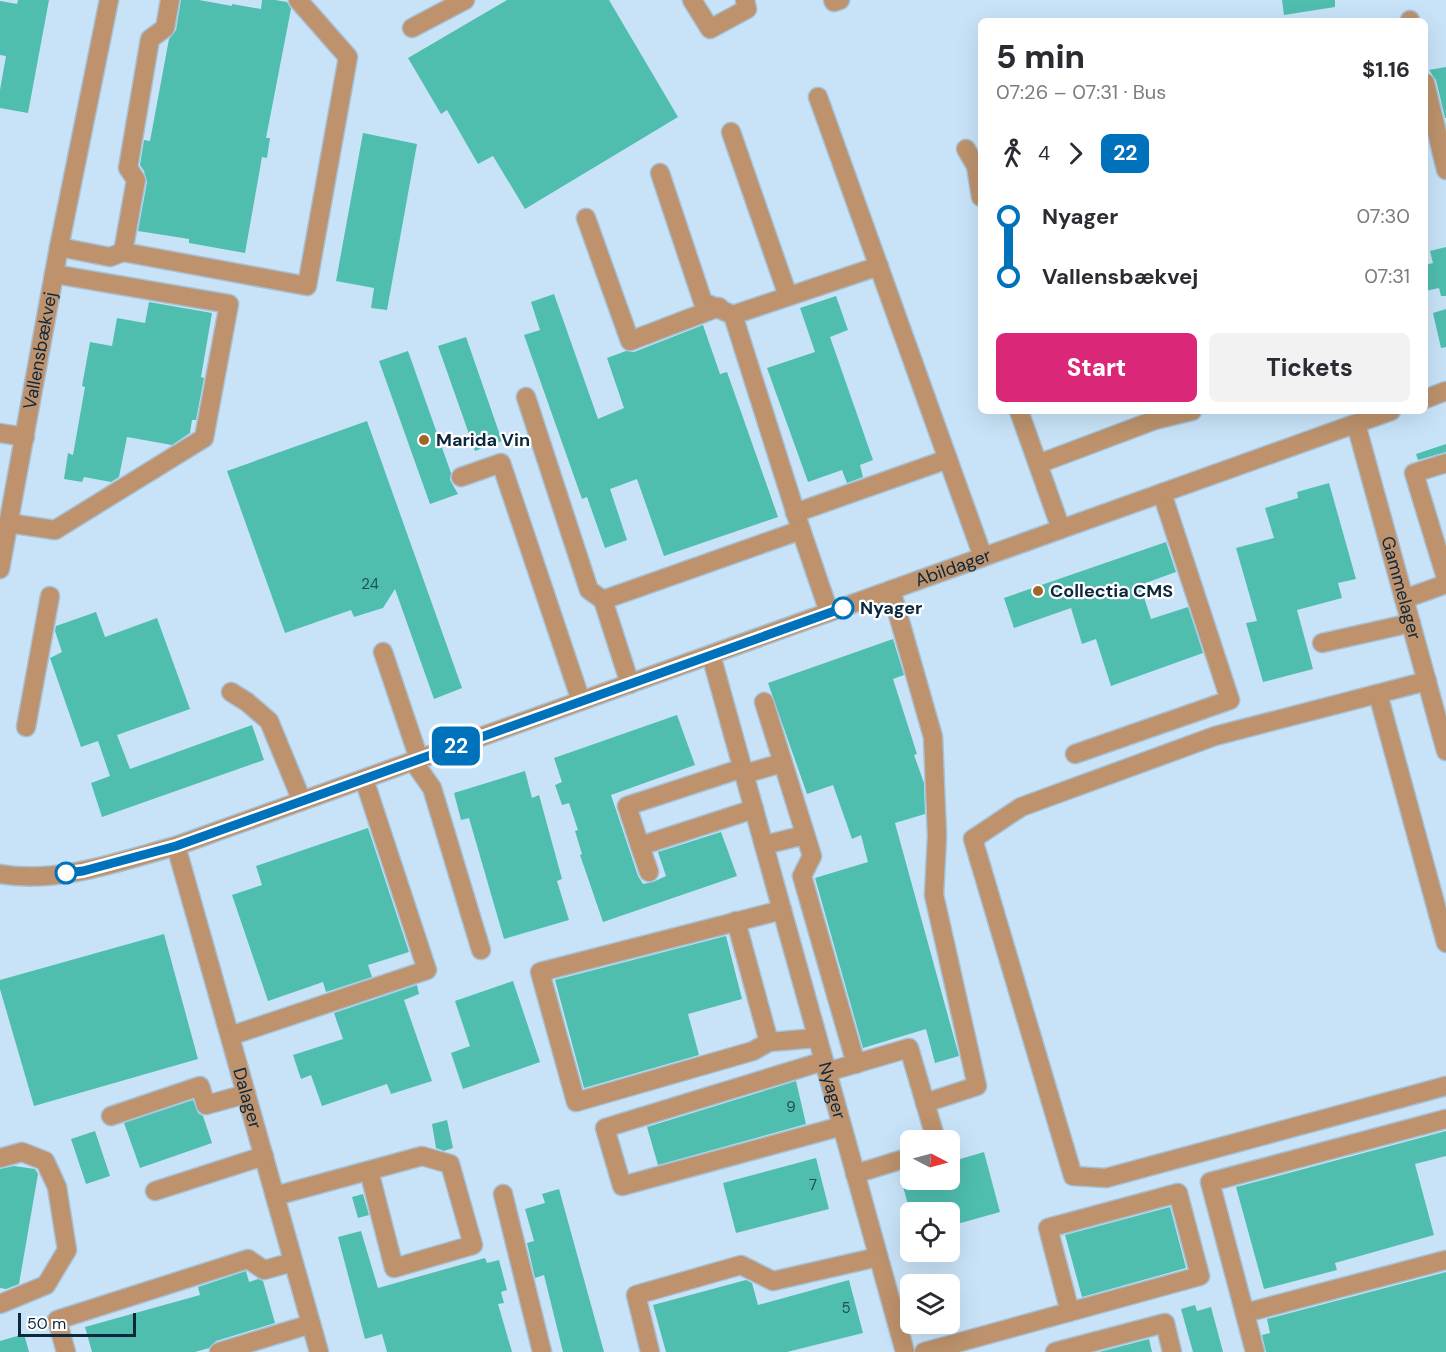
<!DOCTYPE html>
<html lang="en">
<head>
<meta charset="utf-8">
<style>
  body { margin:0; font-family:"DM Sans",sans-serif; background:#f2f2f3; color:#2b2b33; height:100vh; display:flex; flex-direction:column; font-size:22px; white-space:nowrap }
  * { box-sizing:border-box; margin:0 }
  p { font-size:20px; color:#7c7c81 }
  .icon { flex:none; width:33px; height:33px; fill:none; stroke:currentColor; stroke-width:2; stroke-linecap:round; stroke-linejoin:round }
  .map { position:relative; flex:1; overflow:hidden }
  .sheet { position:absolute; left:978px; top:18px; width:450px; height:396px; display:flex; flex-direction:column; background:#fff; border-radius:9px; box-shadow:0 6px 24px #0002 }
  .sheet>* { flex:none }
  .badge { padding:0 12px; border-radius:9px; font-size:21px; line-height:39px }
  .needle { width:39px; rotate:96deg }
  .tools { position:absolute; left:900px; top:1130px; display:grid; gap:12px }
  .tools a { display:grid; place-items:center; width:60px; height:60px; border-radius:9px; background:#fff; box-shadow:0 6px 24px #0002; font-size:30px }
  .scale { position:absolute; left:18px; bottom:15px; width:118px; box-sizing:border-box; padding-left:6px; border:3px solid #0b283c; border-top:0; font-size:16px; line-height:21px; white-space:nowrap; color:#0b283c; -webkit-text-stroke:4px #fff; paint-order:stroke }
  .map>.badge { position:absolute; translate:-50% -50%; box-shadow:0 0 0 3px #fff }
  .legs { display:flex; align-items:center; gap:9px; height:66px; padding:0 18px; font-size:20px }
  .legs p { margin-inline-start:auto }
  .head { display:flex; align-items:center; justify-content:space-between; height:102px; padding:0 18px }
  h1 { font-size:33px; font-weight:800; line-height:45px }
  .cta { display:flex; gap:12px; margin-top:auto; padding:12px 18px }
  .cta a { flex:1; height:69px; border-radius:9px; background:#db2777; color:#fff; font-size:24px; font-weight:800; line-height:69px; text-align:center }
  .cta a+a { background:#f2f2f3; color:#2b2b33 }
  ul { padding:0 18px; list-style:none }
  li { display:flex; align-items:center; gap:21px; height:60px; font-size:22px }
  li i { display:grid; place-items:center; width:9px; height:100%; margin:0 8px; background:currentColor }
  li i::after { content:''; width:15px; height:15px; margin:-8px; border:4px solid; border-radius:50%; background:#fff }
  li p { margin-inline-start:auto }
  li:first-child i { background:linear-gradient(#0000 50%,currentColor 0) }
  li:last-child i { background:linear-gradient(currentColor 50%,#0000 0) }
  .map>svg:first-child { display:block }
</style>
</head>
<body>
<div class="map">
<svg width="1446" height="1352" viewBox="0 0 1446 1352">
  <rect width="100%" height="100%" fill="#c8e3f8"/>
  <path fill="#4fbeaf" d="M18 0H49L28 113 0 108V90L6 56 0 55V1L17 4Z
    M181 0H199L232 6V4L261 9 262 0H275L287 2 291 9 266 138H270L267 158 262 157 245 253 189 243V239L138 231 147 182 144 171 140 165 144 140 150 141 169 39 176 30Z
    M507 0H609L678 117 525 209 493 156 478 164 447 110 441 114 408 58Z
    M1282 0H1335V7L1284 15Z
    M1446 67V118H1445L1436 80 1429 70Z
    M363 133 417 144 387 310 371 308 374 288 336 281Z
    M1446 247V296H1441L1439 288 1425 291V265L1433 263 1430 251Z
    M554 294 598 419 624 408 607 358 626 351 634 352 703 325 720 374 727 372 778 517 664 556 637 479 610 489 627 540 605 548 587 497 582 499 524 335 540 330 531 302Z
    M836 296 848 330 830 337 873 460 860 465 863 477 847 483 842 470 808 482 767 368 815 352 800 308Z
    M149 302 212 313 201 377 204 378 196 420H192L190 433 172 445 127 437 119 477 111 482 84 477 82 482 64 479 68 453 73 455 85 387 82 386 90 342 112 346 117 318 145 323Z
    M1446 309V347L1441 348 1433 313Z
    M466 337 502 441 475 451 438 346Z
    M408 351 451 473 450 480 458 494 430 504 379 361Z
    M367 421 462 688 434 699 395 589 383 608 354 617 351 610 285 633 227 471Z
    M1446 444V452L1418 460 1416 454Z
    M1329 483 1356 579 1338 583 1342 598 1297 610 1313 669 1263 682 1246 623 1257 621 1236 548 1274 538 1265 508 1298 498 1297 492Z
    M1166 542 1176 572 1140 585 1151 619 1188 607 1203 653 1111 686 1096 639 1082 644 1071 608 1014 628 1004 598Z
    M96 612 105 637 157 618 190 709 117 735 130 769 252 725 264 760 102 817 91 783 110 776 98 741 81 747 50 658 62 652 55 631 56 626Z
    M893 639 904 675 893 679 917 754 914 755 924 783 925 814 895 823 959 1056 935 1063 926 1029 863 1048 815 878 868 862 861 835 852 839 833 785 807 794 768 683Z
    M677 715 695 765 611 795 638 876 643 884 653 882 666 876 658 852 721 832 737 876 603 922 580 855 582 854 575 831 578 830 569 803 562 805 555 785 562 782 554 758Z
    M525 771 532 798 539 795 562 879 557 881 569 920 504 939 469 818 461 820 454 793Z
    M368 828 409 952 368 965 372 977 326 992 323 982 268 1001 232 895 262 885 256 866Z
    M164 934 198 1059 34 1106 0 989V980Z
    M726 936 742 999 688 1014 699 1055 584 1088 555 980Z
    M513 981 540 1062 463 1089 451 1053 470 1046 455 1001Z
    M417 985 419 994 404 1000 432 1081 391 1094 387 1084 322 1106 311 1075 301 1079 293 1055 343 1039 334 1013Z
    M796 1081 806 1124 658 1165 647 1127Z
    M193 1100 198 1113 203 1116 212 1143 140 1168 124 1123Z
    M447 1120 453 1148 444 1151 436 1148 432 1124Z
    M95 1131 110 1176 86 1184 71 1139Z
    M1446 1131V1156L1415 1164 1434 1235 1335 1263 1337 1270 1264 1289 1236 1187Z
    M984 1152 1000 1212 950 1226V1212H910L901 1179H950V1162Z
    M816 1158 829 1209 736 1233 723 1183Z
    M14 1166 35 1169 38 1174 19 1284 6 1289 0 1288V1169Z
    M559 1189 604 1352H563L544 1275 535 1278 527 1243 534 1241 525 1209 545 1203 542 1194Z
    M363 1194 369 1215 358 1218 352 1197Z
    M1170 1207 1186 1268 1082 1297 1065 1235Z
    M361 1231 378 1288 485 1258 487 1263 499 1260 507 1290 501 1292 504 1303 498 1304 512 1352H387L382 1334 365 1339 338 1237Z
    M246 1271 249 1282 258 1279 263 1281 275 1323 216 1341 209 1348 195 1352H92L85 1327 200 1295 198 1287Z
    M1446 1272V1352H1266L1262 1335 1270 1333 1267 1319Z
    M746 1280 752 1283 758 1305 849 1280 863 1333 787 1352H666L653 1305Z
    M1195 1305 1197 1311 1211 1307 1223 1352H1193L1181 1309Z
    M24 1334 29 1352H0V1341Z
    M1149 1339 1152 1352H1099Z"/>
  <g fill="none" stroke-linecap="round" stroke-linejoin="round">
    <g stroke="#a6c1d6" stroke-width="21">
      <g id="minor">
        <path d="M692 0 710 29 747 9 745 0"/>
        <path d="M833 0 834 2 840 0"/>
        <path d="M1410 20V21"/>
        <path d="M412 28 465 0"/>
        <path d="M1425 83 1446 170"/>
        <path d="M818 97 983 557"/>
        <path d="M731 132 788 296"/>
        <path d="M966 149 976 166 981 197"/>
        <path d="M660 173 703 302 733 315 801 530 829 612"/>
        <path d="M586 218 630 341 719 307"/>
        <path d="M59 247 110 257 123 252 307 286 348 57 298 0"/>
        <path d="M123 252 136 180 128 168 150 39 165 28 170 0"/>
        <path d="M733 315 879 266"/>
        <path d="M526 397 589 590 603 600 630 684"/>
        <path d="M1425 399 1446 391"/>
        <path d="M1019 411 1061 529"/>
        <path id="s1" d="M1356 424 1446 751"/>
        <path d="M0 433 25 437"/>
        <path d="M1446 463 1414 473 1446 578"/>
        <path d="M1038 464 1155 420 1192 411"/>
        <path d="M461 477 501 463 581 701"/>
        <path d="M795 513 948 459"/>
        <path d="M8 523 55 530 204 438 229 304 54 274"/>
        <path id="s2" d="M0 569 59 247 109 0"/>
        <path d="M891 590 933 737 937 836 934 895 977 1086 925 1103"/>
        <path d="M1404 599 1446 584"/>
        <path d="M603 600 801 530"/>
        <path d="M1322 643 1411 623"/>
        <path d="M383 652 419 759"/>
        <path id="s3" d="M711 655 905 1352"/>
        <path d="M1427 681 1215 736 1021 807 973 839 1073 1176 1106 1178 1446 1086"/>
        <path d="M231 692 247 702 269 721 302 801"/>
        <path d="M1378 694 1446 943"/>
        <path d="M764 702 812 856 802 876 856 1064"/>
        <path d="M26 727 50 596"/>
        <path d="M1075 754 1230 700 1162 493"/>
        <path d="M413 761 432 788 481 950"/>
        <path d="M743 768 627 806 640 846 754 809"/>
        <path d="M744 774 782 763"/>
        <path d="M764 845 805 835"/>
        <path id="s4" d="M176 846 319 1352"/>
        <path d="M640 846 649 872"/>
        <path id="s5" d="M0 874C59 884 120 861 176 846L1391 411"/>
        <path d="M736 921 769 1042 817 1038"/>
        <path d="M230 1036 427 970 364 779"/>
        <path d="M769 1042 753 1051 576 1102 540 972 782 910"/>
        <path d="M824 1061 605 1128 622 1186 842 1126"/>
        <path d="M827 1072 909 1048 936 1140"/>
        <path d="M111 1116 200 1086 206 1105 246 1094"/>
        <path d="M0 1158 22 1152 45 1161 57 1187 67 1250 46 1285 0 1304"/>
        <path d="M855 1174 910 1157"/>
        <path d="M155 1191 264 1156"/>
        <path d="M503 1194 542 1352"/>
        <path d="M275 1196 422 1156 450 1164 473 1245 394 1268 369 1171"/>
        <path d="M1245 1313 1446 1260"/>
        <path d="M66 1352 57 1320 248 1259 264 1270 293 1262"/>
        <path d="M219 1352 311 1324"/>
        <path d="M650 1352 636 1295 741 1265 773 1281 878 1257"/>
        <path d="M924 1352 1200 1276 1178 1193 1048 1228 1070 1312"/>
        <path d="M1055 1352 1165 1323 1172 1352"/>
        <path d="M1255 1352 1210 1182 1446 1119"/>
      </g>
    </g>
    <use href="#minor" stroke="#bd926c" stroke-width="18"/>
  </g>
  <g fill="none" stroke-linecap="round" stroke-linejoin="round">
    <g stroke="#fff" stroke-width="14">
      <path id="line-1" d="M66 873 83 871 176 846 843 608"/>
    </g>
    <use href="#line-1" stroke="#0072bc" stroke-width="9"/>
  </g>
  <g fill="#a16527" stroke="#fff" stroke-width="2">
    <circle cx="424" cy="440" r="6"/>
    <circle cx="1038" cy="591" r="6"/>
  </g>
  <g fill="#fff" stroke="#0072bc" stroke-width="3">
    <circle cx="843" cy="608" r="10"/>
    <circle cx="66" cy="873" r="10"/>
  </g>
  <g text-anchor="middle" dominant-baseline="central" stroke-width="4.5" stroke-linejoin="round" paint-order="stroke">
    <g font-size="15" fill="#1c4e59">
      <text x="370" y="584">24</text>
      <text x="791" y="1107">9</text>
      <text x="813" y="1185">7</text>
      <text x="846" y="1308">5</text>
    </g>
    <g font-size="18" fill="#0b283c" stroke="#fff">
      <text stroke="none"><textPath href="#s2" startOffset="222">Vallensbækvej</textPath></text>
      <text stroke="none"><textPath href="#s5" startOffset="1005">Abildager</textPath></text>
      <text stroke="none"><textPath href="#s1" startOffset="170">Gammelager</textPath></text>
      <text stroke="none"><textPath href="#s3" startOffset="452">Nyager</textPath></text>
      <text stroke="none"><textPath href="#s4" startOffset="262">Dalager</textPath></text>
    </g>
    <g font-size="18" font-weight="bold" fill="#0b283c" stroke="#fff" text-anchor="start">
      <text x="436" y="440">Marida Vin</text>
      <text x="1050" y="591">Collectia CMS</text>
    </g>
    <g font-size="18" font-weight="bold" fill="#0b283c" stroke="#fff" text-anchor="start">
      <text x="860" y="608">Nyager</text>
    </g>
  </g>
</svg>
<div class="tools">
<a><svg class="needle" viewBox="-14 -14 28 28"><path d="M0-13l5 13h-10z" fill="#e53935"/><path d="M0 13l5-13h-10z" fill="#7c7c81"/></svg></a>
<a><svg class="icon" aria-label="locate" viewBox="0 0 24 24"><circle cx="12" cy="12" r="6"/><path d="M12 2v4M12 18v4M2 12h4M18 12h4"/></svg></a>
<a><svg class="icon" aria-label="layers" viewBox="0 0 24 24"><path d="M12 4l9 5-9 5-9-5zM3 14l9 5 9-5"/></svg></a>
</div>
<div class="scale">50 m</div>
<b class="badge" style="left:456px;top:746px;background:#0072bc;color:#fff">22</b>
<section class="sheet">
<div class="head"><div><h1>5 min</h1><p>07:26 – 07:31 · Bus</p></div><b>$1.16</b></div>
<div class="legs"><svg class="icon" aria-label="walk" viewBox="0 0 24 24"><circle cx="13" cy="4" r="2"/><path d="M13 8l-2 6 4 7M11 14l-3 7M7 12l3-4h3l4 4"/></svg>4<svg class="icon" aria-label="forward" viewBox="0 0 24 24"><path d="M9 5l7 7-7 7"/></svg><b class="badge" style="background:#0072bc;color:#fff">22</b></div>
<ul>
<li><i style="color:#0072bc"></i><b>Nyager</b><p>07:30</p></li>
<li><i style="color:#0072bc"></i><b>Vallensbækvej</b><p>07:31</p></li>
</ul>
<div class="cta"><a>Start</a><a>Tickets</a></div>
</section>
</div>
</body>
</html>
